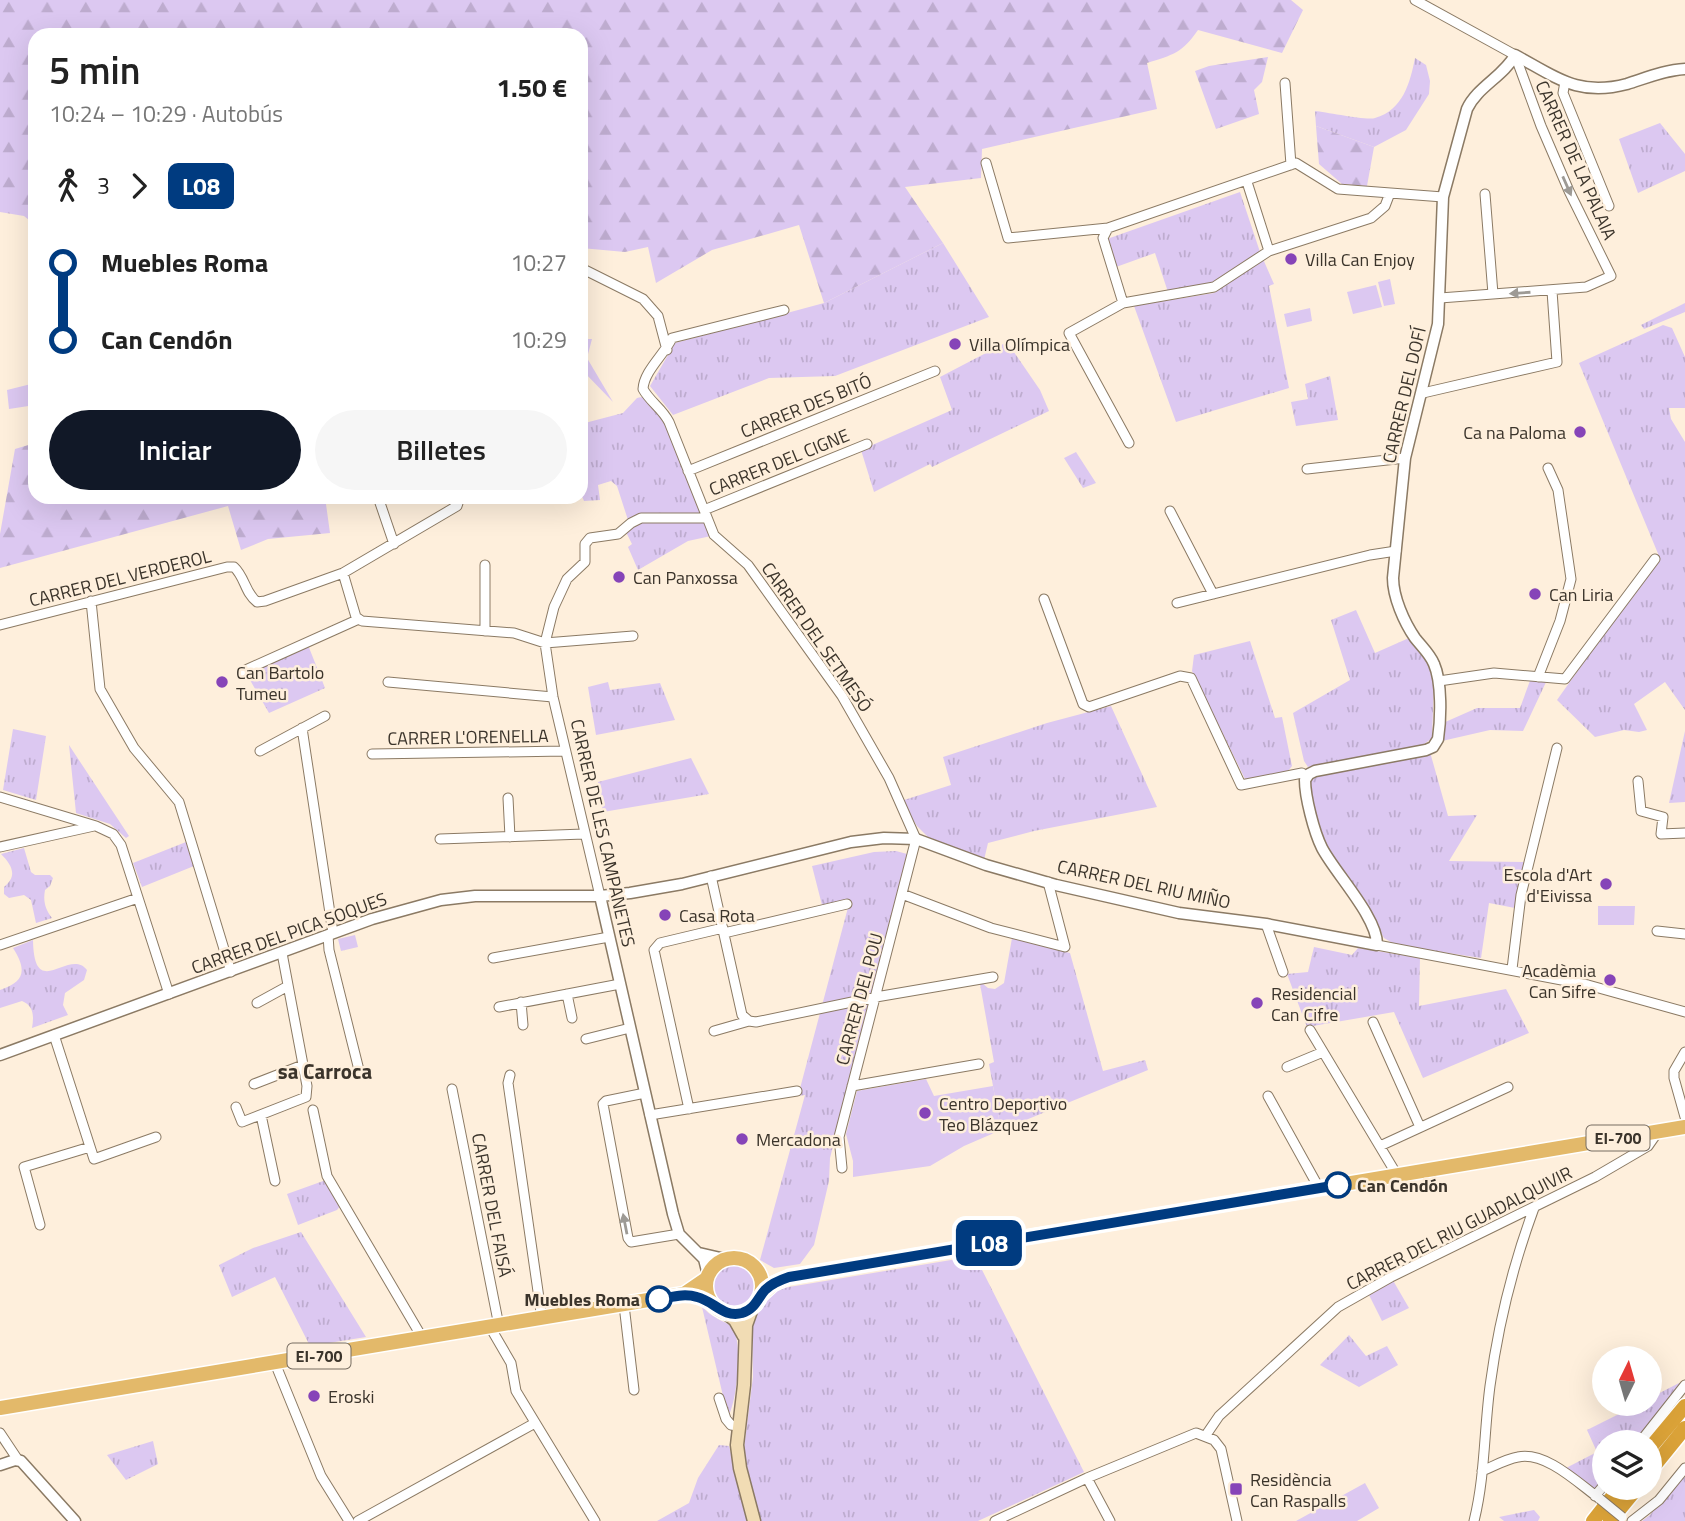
<!DOCTYPE html>
<html lang="es">
<head>
<meta charset="utf-8">
<style>
  body { margin:0; font-family:"Titillium Web",sans-serif; background:#f6f6f6; color:#222; height:100vh; display:flex; flex-direction:column; font-size:26px; white-space:nowrap }
  * { box-sizing:border-box; margin:0 }
  p { font-size:23px; color:#767676 }
  .icon { flex:none; width:38px; height:38px; fill:none; stroke:currentColor; stroke-width:2; stroke-linecap:round; stroke-linejoin:round }
  .map { position:relative; flex:1; overflow:hidden }
  .drawer { position:absolute; left:28px; top:28px; width:560px; height:476px; display:flex; flex-direction:column; background:#fff; border-radius:21px; box-shadow:0 7px 28px #0002 }
  .drawer>* { flex:none }
  .badge { padding:0 14px; border-radius:10px; font-size:24px; line-height:46px }
  .needle { width:46px; rotate:5deg }
  .controls { position:absolute; left:1592px; top:1346px; display:grid; gap:14px }
  .controls a { display:grid; place-items:center; width:70px; height:70px; border-radius:50%; background:#fff; box-shadow:0 7px 28px #0002; font-size:35px }
  .map>.badge { position:absolute; translate:-50% -50%; box-shadow:0 0 0 4px #fff }
  .legs { display:flex; align-items:center; gap:10px; height:77px; padding:0 21px; font-size:23px }
  .legs p { margin-inline-start:auto }
  .summary { display:flex; align-items:center; justify-content:space-between; height:119px; padding:0 21px }
  h1 { font-size:38px; font-weight:600; line-height:52px }
  .button { display:flex; gap:14px; margin-top:auto; padding:14px 21px }
  .button a { flex:1; height:80px; border-radius:42px; background:#111827; color:#fff; font-size:28px; font-weight:600; line-height:80px; text-align:center }
  .button a+a { background:#f6f6f6; color:#222 }
  ul { padding:0 21px; list-style:none }
  li { display:flex; align-items:center; gap:24px; height:77px; font-size:26px }
  li i { display:grid; place-items:center; width:10px; height:100%; margin:0 9px; background:currentColor }
  li i::after { content:''; width:18px; height:18px; margin:-9px; border:5px solid; border-radius:50%; background:#fff }
  li p { margin-inline-start:auto }
  li:first-child i { background:linear-gradient(#0000 50%,currentColor 0) }
  li:last-child i { background:linear-gradient(currentColor 50%,#0000 0) }
  .map>svg:first-child { display:block }
</style>
</head>
<body>
<div class="map">
<svg width="1685" height="1521" viewBox="0 0 1685 1521">
  <defs>
    <pattern id="grass-tufts" width="24" height="20" patternUnits="userSpaceOnUse" patternTransform="scale(1.75)"><rect width="24" height="20" fill="#dcc8f1"/><path d="M3 7l-1-3M5 7V3M7 7l1-3M15 17l-1-3M17 17v-4M19 17l1-3" fill="none" stroke="#beaccf"/></pattern>
    <pattern id="forest-firs" width="22" height="20" patternUnits="userSpaceOnUse" patternTransform="scale(1.75)"><rect width="22" height="20" fill="#dcc8f1"/><path d="M5 1l3.5 6h-7zM16 11l3.5 6h-7z" fill="#beaccf"/></pattern>
  </defs>
  <rect width="100%" height="100%" fill="#feefdc"/>
  <path fill="url(#grass-tufts)" d="M1415 58 1426 65 1430 81 1429 94 1406 130 1374 147 1316 126 1315 111C1326 112 1368 121 1375 118 1403 110 1410 83 1415 58Z
    M1660 123 1685 154V171L1638 193 1619 139Z
    M1240 192 1260 252 1211 283 1168 292 1155 253 1116 267 1107 239Z
    M943 243 989 317 835 376 769 378 673 415 650 386 675 343 824 303Z
    M1263 259 1274 284 1269 286 1289 388 1176 422 1134 306 1214 293Z
    M1685 303V312L1644 329 1641 325Z
    M1663 325 1672 328 1685 357V408H1669L1671 419 1685 442V710L1665 682 1634 704 1647 730 1639 732 1624 730 1595 737 1557 700 1659 556 1579 363Z
    M581 339H592L587 358 613 402 581 369Z
    M1007 342 1040 390 1049 411 932 467 930 464 874 492 861 450 952 410 940 377Z
    M1330 376 1338 420 1296 426 1291 402 1308 399 1305 384Z
    M642 397 661 412 702 513H646L628 520 617 486 611 481 598 485 600 500 584 501 581 494V424L623 413 637 398Z
    M1076 452 1096 483 1083 488 1064 458Z
    M647 520H694L706 523 711 536 688 541 638 570 628 547 632 544 626 532 632 526Z
    M1356 610 1375 653 1409 638 1425 657 1434 682 1432 738 1423 745 1308 767 1304 761 1293 713 1350 680 1331 620Z
    M1250 641 1275 718 1282 717 1292 766 1288 771 1245 779 1192 671 1194 655Z
    M308 645 325 688 269 713 246 673Z
    M1531 678 1547 680 1523 731 1490 730 1442 741 1443 723 1477 708H1520Z
    M608 682 610 690 660 683 675 720 596 735 588 687Z
    M1111 706 1157 807 1034 831 988 843 984 860 928 837 917 826 901 801 951 785 943 757 1047 723Z
    M13 729 46 736 36 800 3 790Z
    M1685 731V802L1669 803Z
    M69 745 129 836 126 838 110 824 76 813Z
    M1430 752 1448 816 1477 815 1449 861 1525 862 1515 908 1489 903 1481 958 1396 945 1384 938 1369 910 1323 843 1309 787 1312 778 1316 775Z
    M691 758 709 794 603 812 598 782Z
    M186 842 194 866 142 887 133 863Z
    M24 848 31 872 35 875H50L53 878 50 886 45 890C43 901 45 909 52 918L36 923 31 900 24 895 9 898 4 894V887C18 876 12 865 1 854Z
    M896 851 907 854 830 1158 829 1181 814 1245 800 1264 774 1268 760 1260 805 1095 798 1096 850 900 822 905 812 866 874 852Z
    M355 935 358 947 341 951 338 939Z
    M1012 938 1070 953 1103 1071 1145 1060 1148 1070 1001 1130 989 1064 994 1062 980 984 982 983 988 988 995 989 1004 983Z
    M33 940C34 1003 69 947 87 970L84 980 65 993 63 1005 68 1015 32 1028C34 1016 34 1006 22 1001L0 1008V990C25 982 27 970 13 948Z
    M1314 947 1352 955 1358 948 1420 958 1419 1006 1506 989 1529 1033 1423 1078 1394 1012 1307 1027 1287 974 1308 972Z
    M326 1180 341 1205 337 1210 298 1225 287 1194Z
    M301 1232 366 1337 310 1346 275 1277 232 1297 219 1265 253 1248Z
    M975 1256 1084 1472 978 1521H760L749 1479 744 1448 753 1377 752 1330 754 1319 772 1294 783 1288Z
    M710 1286a23 23 0 1 1 46 0a23 23 0 1 1-46 0Z
    M1391 1277 1409 1308 1382 1321 1367 1291Z
    M702 1307C706 1310 710 1315 715 1317 721 1322 729 1322 733 1329 743 1344 737 1401 728 1417Z
    M1349 1335 1366 1356 1387 1346 1398 1365 1359 1387 1320 1365Z
    M1679 1383 1680 1385 1634 1442H1605V1478L1595 1490 1566 1468 1597 1452 1587 1430 1639 1404H1650V1398Z
    M153 1441 158 1464 126 1480 107 1455Z
    M719 1445 729 1446 749 1521H657L689 1503 698 1478Z
    M1685 1472V1521H1642L1650 1515Z
    M1534 1510 1540 1517 1538 1521H1504L1499 1517Z"/>
  <path fill="url(#forest-firs)" d="M0 0H1291L1303 10 1282 53 1198 30C1182 53 1173 55 1147 63L1157 109 982 149 981 178 905 187 943 243 824 303 799 225 712 250 656 283 648 247 625 252 581 248V35H35V225L24 216 0 212Z
    M1268 57 1262 82 1254 90 1259 114 1216 129 1195 71 1209 66Z
    M1316 126 1374 147 1367 186 1342 184 1319 164Z
    M35 443V497H325L330 533 268 539 241 550 228 506 0 568V534L15 449Z"/>
  <path fill="#dcc8f1" d="M1390 279 1395 304 1384 306 1378 282Z
    M1376 285 1382 307 1353 314 1347 292Z
    M1310 308 1312 321 1287 327 1284 314Z
    M35 383V405L9 409 7 390Z
    M1598 906H1635L1634 925H1598Z
    M926 1079 934 1096 993 1086 1001 1130 964 1146 930 1166 853 1177V1161L846 1134 857 1091Z
    M1365 1483 1379 1508 1357 1521H1296Z"/>
  <g fill="none" stroke-linecap="round" stroke-linejoin="round">
    <g stroke="#8b7a64" stroke-width="11">
      <path id="minor" d="M1415 0 1515 55 1541 126 1569 191 1611 276 1586 287 1440 298
        M1565 82 1563 93 1609 206
        M1285 83 1291 165
        M986 163 1008 238 1108 228 1296 163 1338 189 1443 197
        M1247 182 1269 251
        M1485 194 1493 294
        M1108 228 1103 238 1123 303
        M581 268 643 299 658 316 667 350
        M784 310 672 338C664 355 644 371 643 389 650 402 662 408 669 422L714 535 748 565 842 696 889 778 916 839 839 1137 842 1168
        M1423 393 1557 362 1552 291
        M1129 443 1069 333 1123 303 1214 287 1269 251 1371 218 1385 206 1390 193
        M1307 469 1405 458
        M688 471 935 371
        M378 497 394 544
        M704 510 867 444
        M1170 511 1213 594
        M485 565V631
        M343 573 356 617 362 621 514 633 545 643 633 636
        M1044 599 1083 704 1089 707 1180 676 1191 678 1241 785 1297 774 1302 773 1306 777
        M91 601 100 689 134 748 179 802 231 972
        M1177 603 1370 555 1396 551
        M0 625 227 567H234C245 577 245 593 257 602L265 601 343 573 457 506 460 497
        M241 672 359 619
        M1538 677 1560 621 1571 579 1558 490 1548 468
        M1439 681 1494 673 1565 679 1655 559
        M388 682 553 697
        M302 728 333 933
        M260 751 325 716
        M372 754 565 751
        M1638 781 1641 811 1663 817 1661 834 1685 833
        M0 797 96 826 113 834 121 845 169 994
        M508 798 510 837
        M440 839 584 834
        M0 847 94 826
        M711 876 742 1015 749 1021
        M902 894 991 928 1065 947 1048 882
        M600 896 553 697 545 643 554 607 567 579 585 562V544L590 538 618 534 631 523 641 518H707
        M1266 924 1283 972
        M1657 931 1685 934
        M724 933 847 904
        M328 935 329 950 359 1070
        M0 945 138 898
        M1377 945 1588 985 1685 1012
        M493 958 609 937
        M1512 969 1521 895 1557 748
        M567 994 572 1018
        M521 1002 523 1025
        M257 1003 288 986
        M499 1007 620 984
        M1373 1022 1420 1127
        M1310 1030 1397 1175
        M714 1031 749 1021 756 1022 876 997 993 977
        M54 1035 94 1159 156 1137
        M586 1039 630 1028
        M1685 1052 1674 1071V1078L1685 1117
        M1287 1067 1323 1052
        M510 1075 508 1083 542 1319
        M254 1084 303 1065
        M852 1086 979 1064
        M452 1089 499 1326
        M645 1093 606 1101 603 1104 628 1238 631 1242 679 1234
        M1268 1096 1319 1188
        M236 1107 242 1122 306 1097 307 1086 282 953
        M689 1109 654 950 660 943 723 928
        M313 1110 327 1176 423 1339
        M261 1115 275 1181
        M650 1115 797 1091
        M1380 1146 1508 1087
        M40 1225 24 1167 90 1147
        M624 1305 634 1390
        M490 1327 511 1363 516 1391 595 1521
        M275 1363 321 1476 349 1521
        M719 1398 726 1419 731 1425 738 1426
        M0 1433 18 1460
        M1206 1435 1219 1416 1338 1307 1391 1277 1595 1177 1648 1146 1655 1136V1132
        M1640 1442 1685 1385
        M1482 1471C1494 1466 1506 1459 1518 1457 1546 1451 1579 1484 1600 1499
        M1087 1478 1110 1521
        M1595 1496 1605 1484
        M358 1521 535 1423
        M995 1521 1087 1478 1196 1433 1214 1440 1221 1449 1237 1521
        M1474 1521C1485 1477 1484 1431 1490 1386 1498 1326 1513 1265 1534 1208
        M1632 1521 1659 1500 1685 1468"/>
    </g>
    <g stroke="#8b7a64" stroke-width="13">
      <path id="tertiary" d="M600 896 673 1214 679 1234 704 1259 708 1275
        M0 1055 372 919 441 900 475 896H600L630 893 682 884 851 842 884 838 916 839 986 865 1056 885 1179 913 1266 924 1377 945C1378 918 1335 873 1322 848 1314 832 1305 797 1305 780L1309 774 1315 771 1426 750 1433 747 1438 739C1441 719 1442 682 1434 664 1430 654 1422 647 1415 638 1404 622 1393 597 1393 578L1405 458 1438 324 1443 197 1467 109C1477 87 1504 76 1515 55 1556 77 1578 97 1627 84 1646 78 1665 70 1685 69
        M699 1253 725 1259
        M0 1465 15 1460 21 1461 75 1521"/>
    </g>
    <g stroke="#8b7a64" stroke-width="15">
      <path id="secondary" d="M752 1308 746 1325 744 1385 737 1445 740 1468 754 1521
        M726 1313 735 1320 744 1336"/>
    </g>
    <g stroke="#fff" stroke-width="17">
      <path id="primary" d="M706 1286a28 28 0 1 1 56 0a28 28 0 1 1-56 0Z
        M761 1295 773 1284 789 1277 1685 1127
        M0 1408 684 1294 706 1279"/>
    </g>
    <g stroke="#fff" stroke-width="17">
      <path id="trunk" d="M1650 1448 1685 1406
        M1650 1471 1685 1428
        M1593 1521 1619 1488
        M1610 1521 1637 1488"/>
    </g>
    <use href="#minor" stroke="#fff" stroke-width="9"/>
    <use href="#tertiary" stroke="#fff" stroke-width="10"/>
    <use href="#secondary" stroke="#f1dcb4" stroke-width="12"/>
    <use href="#primary" stroke="#e3b96a" stroke-width="14"/>
    <use href="#trunk" stroke="#daa238" stroke-width="14"/>
    <g stroke="#8b7a64" stroke-width="11" stroke-linecap="butt">
      <path id="minor-bridge" d="M1600 1499 1622 1517"/>
    </g>
    <use href="#minor-bridge" stroke="#fff" stroke-width="9"/>
  </g>
  <defs><path id="oneway-solid" d="M-6-.8H1V-3.2L6.5 0L1 3.2V.8H-6Z" transform="scale(1.75)"/></defs>
  <g fill="#9d9a95">
    <use href="#oneway-solid" transform="translate(1567 186) rotate(66)"/>
    <use href="#oneway-solid" transform="translate(1520 293) rotate(176)"/>
    <use href="#oneway-solid" transform="translate(625 1224) rotate(-101)"/>
  </g>
  <g fill="none" stroke-linecap="round" stroke-linejoin="round">
    <g stroke="#fff" stroke-width="16">
      <path id="line-1" d="M659 1299C672 1297 684 1293 697 1297 714 1301 723 1318 742 1313 755 1309 757 1299 765 1290 772 1283 780 1280 789 1277L1338 1185"/>
    </g>
    <use href="#line-1" stroke="#003b80" stroke-width="10"/>
  </g>
  <g fill="#8644b8" stroke="#feefdc" stroke-width="2.5">
    <circle cx="1291" cy="259" r="7"/>
    <circle cx="955" cy="344" r="7"/>
    <circle cx="1580" cy="432" r="7"/>
    <circle cx="619" cy="577" r="7"/>
    <circle cx="1535" cy="594" r="7"/>
    <circle cx="222" cy="682" r="7"/>
    <circle cx="1606" cy="884" r="7"/>
    <circle cx="665" cy="915" r="7"/>
    <circle cx="1610" cy="980" r="7"/>
    <circle cx="1257" cy="1003" r="7"/>
    <circle cx="925" cy="1113" r="7"/>
    <circle cx="742" cy="1139" r="7"/>
    <circle cx="314" cy="1396" r="7"/>
    <rect x="1229" y="1482" width="14" height="14" rx="3.5"/>
  </g>
  <g fill="#fff" stroke="#003b80" stroke-width="3.5">
    <circle cx="1338" cy="1185" r="12"/>
    <circle cx="659" cy="1299" r="12"/>
  </g>
  <g text-anchor="middle" dominant-baseline="central" stroke-width="5" stroke-linejoin="round" paint-order="stroke">
    <g fill="#feefdc" stroke="#766c60" stroke-width="2">
      <rect x="1586.5" y="1125.5" width="63" height="25" rx="5"/>
      <rect x="287.5" y="1343.5" width="63" height="25" rx="5"/>
    </g>
    <g font-size="16" font-weight="bold" fill="#3b342b">
      <text x="1618" y="1138">EI-700</text>
      <text x="319" y="1356">EI-700</text>
    </g>
    <g font-size="18" fill="#3b342b" stroke="#feefdc">
      <text transform="translate(1576 160) rotate(66)">CARRER DE LA PALAIA</text>
      <text transform="translate(1404 395) rotate(-77)">CARRER DEL DOFÍ</text>
      <text transform="translate(806 406) rotate(-22)">CARRER DES BITÓ</text>
      <text transform="translate(779 462) rotate(-22)">CARRER DEL CIGNE</text>
      <text transform="translate(120 578) rotate(-14)">CARRER DEL VERDEROL</text>
      <text transform="translate(817 637) rotate(55)">CARRER DEL SETMESÓ</text>
      <text transform="translate(468 737) rotate(-1)">CARRER L'ORENELLA</text>
      <text transform="translate(603 833) rotate(77)">CARRER DE LES CAMPANETES</text>
      <text transform="translate(1144 884) rotate(12)">CARRER DEL RIU MIÑO</text>
      <text transform="translate(289 933) rotate(-20)">CARRER DEL PICA SOQUES</text>
      <text transform="translate(859 999) rotate(-75)">CARRER DEL POU</text>
      <text transform="translate(492 1205) rotate(79)">CARRER DEL FAISÁ</text>
      <text transform="translate(1459 1228) rotate(-27)">CARRER DEL RIU GUADALQUIVIR</text>
    </g>
    <g font-size="18" fill="#3b342b" stroke="#feefdc" text-anchor="start">
      <text x="1305" y="259">Villa Can Enjoy</text>
      <text x="969" y="344">Villa Olímpica</text>
      <text x="1566" y="432" text-anchor="end">Ca na Paloma</text>
      <text x="633" y="577">Can Panxossa</text>
      <text x="1549" y="594">Can Liria</text>
      <text x="236" y="672">Can Bartolo<tspan x="236" dy="21">Tumeu</tspan></text>
      <text x="1592" y="874" text-anchor="end">Escola d'Art<tspan x="1592" dy="21">d'Eivissa</tspan></text>
      <text x="679" y="915">Casa Rota</text>
      <text x="1596" y="970" text-anchor="end">Acadèmia<tspan x="1596" dy="21">Can Sifre</tspan></text>
      <text x="1271" y="993">Residencial<tspan x="1271" dy="21">Can Cifre</tspan></text>
      <text x="939" y="1103">Centro Deportivo<tspan x="939" dy="21">Teo Blázquez</tspan></text>
      <text x="756" y="1139">Mercadona</text>
      <text x="328" y="1396">Eroski</text>
      <text x="1250" y="1479">Residència<tspan x="1250" dy="21">Can Raspalls</tspan></text>
    </g>
    <g font-size="18" font-weight="bold" fill="#3b342b" stroke="#feefdc" text-anchor="start">
      <text x="1357" y="1185">Can Cendón</text>
      <text x="640" y="1299" text-anchor="end">Muebles Roma</text>
    </g>
    <g font-size="21" font-weight="bold" fill="#3b342b" stroke="#feefdc">
      <text x="325" y="1071">sa Carroca</text>
    </g>
  </g>
</svg>
<div class="controls">
<a><svg class="needle" viewBox="-14 -14 28 28"><path d="M0-13l5 13h-10z" fill="#e53935"/><path d="M0 13l5-13h-10z" fill="#767676"/></svg></a>
<a><svg class="icon" aria-label="layers" viewBox="0 0 24 24"><path d="M12 4l9 5-9 5-9-5zM3 14l9 5 9-5"/></svg></a>
</div>
<b class="badge" style="left:989px;top:1243px;background:#003b80;color:#fff">L08</b>
<section class="drawer">
<div class="summary"><div><h1>5 min</h1><p>10:24 – 10:29 · Autobús</p></div><b>1.50 €</b></div>
<div class="legs"><svg class="icon" aria-label="walk" viewBox="0 0 24 24"><circle cx="13" cy="4" r="2"/><path d="M13 8l-2 6 4 7M11 14l-3 7M7 12l3-4h3l4 4"/></svg>3<svg class="icon" aria-label="forward" viewBox="0 0 24 24"><path d="M9 5l7 7-7 7"/></svg><b class="badge" style="background:#003b80;color:#fff">L08</b></div>
<ul>
<li><i style="color:#003b80"></i><b>Muebles Roma</b><p>10:27</p></li>
<li><i style="color:#003b80"></i><b>Can Cendón</b><p>10:29</p></li>
</ul>
<div class="button"><a>Iniciar</a><a>Billetes</a></div>
</section>
</div>
</body>
</html>
